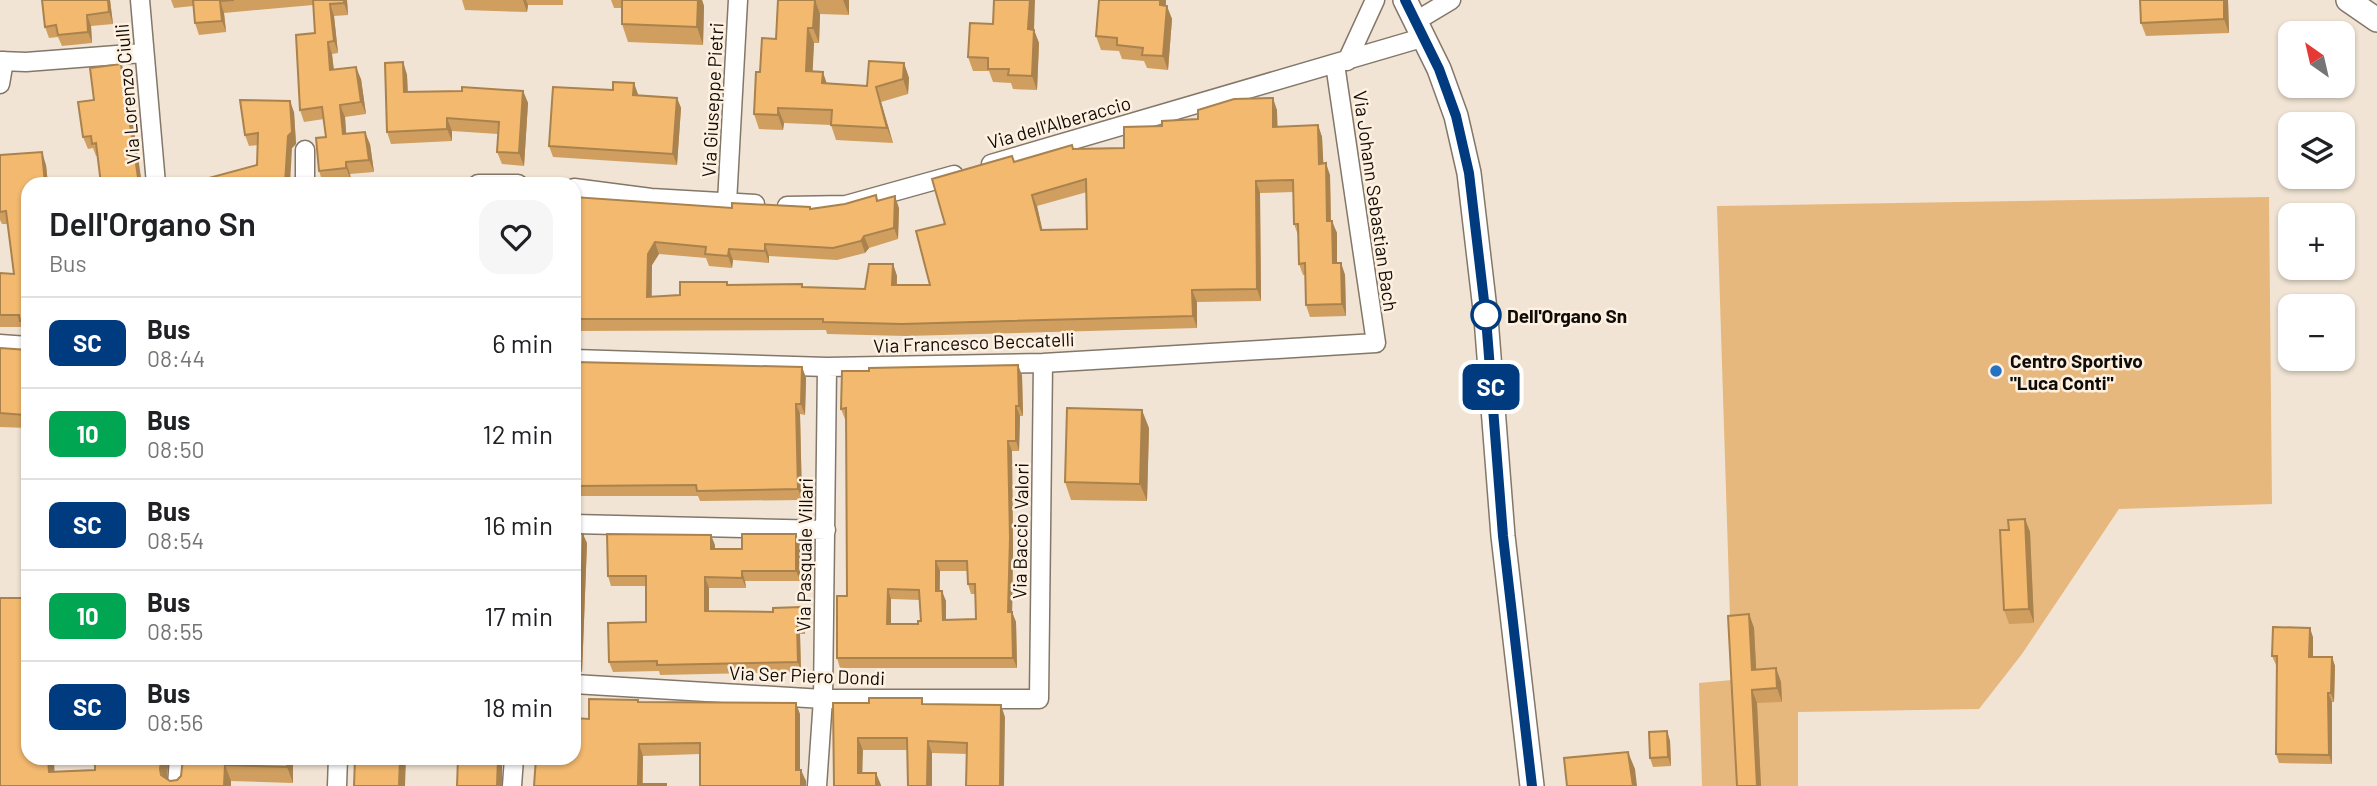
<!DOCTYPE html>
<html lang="it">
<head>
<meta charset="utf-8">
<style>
  body { margin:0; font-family:Barlow,sans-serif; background:#f6f6f6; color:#202124; height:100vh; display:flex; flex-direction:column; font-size:26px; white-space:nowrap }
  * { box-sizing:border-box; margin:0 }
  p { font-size:23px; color:#757577 }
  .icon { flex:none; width:38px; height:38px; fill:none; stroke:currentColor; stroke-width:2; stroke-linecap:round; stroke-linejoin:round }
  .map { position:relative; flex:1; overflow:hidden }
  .panel { position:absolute; left:21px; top:177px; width:560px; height:588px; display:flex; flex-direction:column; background:#fff; border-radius:21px; box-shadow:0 2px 5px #0004 }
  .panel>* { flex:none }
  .badge { padding:0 14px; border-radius:10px; font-size:24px; line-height:46px }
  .needle { width:46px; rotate:326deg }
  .tools { position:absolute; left:2278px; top:21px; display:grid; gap:14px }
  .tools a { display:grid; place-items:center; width:77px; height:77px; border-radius:14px; background:#fff; box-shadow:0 2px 5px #0004; font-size:35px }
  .map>.badge { position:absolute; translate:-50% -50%; box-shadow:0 0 0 4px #fff }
  .round { display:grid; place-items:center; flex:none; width:74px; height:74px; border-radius:21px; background:#f6f6f6 }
  .summary { display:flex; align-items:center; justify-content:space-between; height:119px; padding:0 28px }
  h1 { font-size:33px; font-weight:600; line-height:52px }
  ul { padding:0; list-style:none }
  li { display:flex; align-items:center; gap:21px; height:91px; padding:0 28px; border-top:2px solid #e0e0e0 }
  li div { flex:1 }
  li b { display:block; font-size:26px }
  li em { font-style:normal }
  li .badge { min-width:77px; font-weight:700; text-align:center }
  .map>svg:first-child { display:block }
</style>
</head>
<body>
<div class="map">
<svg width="2377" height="786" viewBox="0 0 2377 786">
  <rect width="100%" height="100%" fill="#f1e4d4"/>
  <path fill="#e6b87e" d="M2269 197 2272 504 2119 509 2022 654 1979 709 1798 712V786H1702L1699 683 1732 680 1717 206Z"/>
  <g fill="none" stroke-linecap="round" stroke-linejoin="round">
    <g stroke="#837769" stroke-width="21">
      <path id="minor" d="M140 0 156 184
        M1416 21 1451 0
        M0 61 26 62 143 53
        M1347 61 1375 0
        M0 84 4 61
        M991 164 1425 37
        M305 184V150
        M478 184H518
        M574 188 651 198 755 204
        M727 203 738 0
        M787 206 846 205 954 175
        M0 344 28 346
        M574 359 827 367 1043 363 1376 343 1335 64
        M574 524 826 530
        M574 684 823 699H1039L1043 363
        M177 786 179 758
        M337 786 338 758
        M512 786 514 758
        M817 786 823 699 827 367"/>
    </g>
    <g stroke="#837769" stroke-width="26">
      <path id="tertiary" d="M1405 0 1439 69 1456 116 1469 173 1486 318 1503 536 1532 786
        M2348 0 2377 20"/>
    </g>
    <use href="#minor" stroke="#fff" stroke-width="18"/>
    <use href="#tertiary" stroke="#fff" stroke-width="23"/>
  </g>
  <path fill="#d09f5f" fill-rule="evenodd" d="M110 0 113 24 91 26 92 43 62 46 58 37 49 38 45 27Z
    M171 0H347L348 15 334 16 338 53 332 54 334 70 361 79 366 114 345 117 346 134 370 144 374 172 350 174 351 180 323 183 319 171 326 137 324 119 304 122 300 110 315 33 313 5 224 13 226 32 199 35 195 23 193 6 174 8Z
    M462 0H563V5H528L527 12 465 10Z
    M611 0H702L704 6 703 45 628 42 622 24V8H614Z
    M778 0H849V15L820 14 819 43H814L812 71 827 83 867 86 904 63 909 78 908 94 881 102 893 143 836 140 831 125 784 123 783 130 759 129 754 114 760 72 776 39Z
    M1126 0H1166V6L1172 19 1168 70 1147 68 1144 61 1122 59 1119 51 1101 50 1096 36Z
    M2228 0 2229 33 2146 36 2141 23Z
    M993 24 1034 30 1039 43 1037 90 1013 89 1011 83 993 82 989 71H973L968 57Z
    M403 62 407 75 408 92 523 91 528 103 524 166 502 164 497 152 498 134 452 131V141L391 144 387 132Z
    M126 76 97 156H96L93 148 88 149 83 137 94 100Z
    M634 83 637 95 677 98 681 108 677 165 553 157 549 146 613 90Z
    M1277 110V127L1318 125 1322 137 1323 163 1330 175 1331 221 1337 233V263H1341L1345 275 1346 316 1310 317 1306 305 1305 275H1303L1299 264 1298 235 1294 224 1293 192 1260 193 1261 301 1197 302V328L906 336 827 334 826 330 574 331V197L732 208 811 209 878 201 899 208 898 239 869 248 865 253 837 260 769 256V263L733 260 732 268 709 266 706 258 659 254 652 265V297L680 295 727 282 728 285 802 284 803 287 865 289 893 264 897 276V285H930L945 224 1015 162 1073 149 1124 148 1162 126 1198 119ZM1087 192V229L1042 230 1037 206Z
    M294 112 296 144 292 148 257 165 258 145 249 146 245 135Z
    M0 155 46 165 48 184H28V334H24L22 327H0V273L14 274 8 224H2L0 220Z
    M0 348 28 350V428L0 427Z
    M574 362 802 367 806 378 805 415 800 414 802 500 700 501 698 496H574Z
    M1022 375 1023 416H1020L1019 451H1012L1013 548 1012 612 1016 622 1017 668H840L837 658 847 596 846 419H845L841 409ZM940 571H968V584L971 594H975L976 619 946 620V601L940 591ZM891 599 920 600 921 621 918 624H891Z
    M1149 428 1147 501 1071 500 1065 482Z
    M2025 519 2030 532 2034 623 2009 624 2004 610Z
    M574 534 587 543 582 672H574Z
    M800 544V581H745L746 588H709V611L773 612 801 607 804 617 805 634H800L801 672 660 675 659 671 613 672 609 662 646 622V586H611L608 576 715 545V549H742Z
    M1749 614 1754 628 1756 669 1776 668 1781 682 1782 702 1757 703 1761 786H1737Z
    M2313 637V657H2332L2335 666 2334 702H2332V764L2279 763 2276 754 2277 665H2276L2272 656Z
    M638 700 639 702 800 714V770L806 781V786H700V754L643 756V784H666V786H534L589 719Z
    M833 703 924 704 1005 717 967 754 932 753V786H908L907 750H863Z
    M1667 731 1670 741 1671 766 1653 767 1650 758Z
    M28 758H54V771L166 779 170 781 177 780 181 776 183 758H292L293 762V783L231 781V786H0Z"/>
  <path fill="#a9824e" d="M108 0H110L113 24 109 12Z
    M344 0H347L348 15 344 3Z
    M523 0H526L528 5 527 12Z
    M698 0H702L704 6 703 45 697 27Z
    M815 0 820 14 819 43 813 28Z
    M843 0H849V15Z
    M1030 0H1035L1034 30 1039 43 1037 90 1032 76 1028 29Z
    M1160 0H1166L1165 18 1160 5Z
    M2224 0H2228L2229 33 2224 19Z
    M220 1 224 13 226 32 222 21Z
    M330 4 334 16 338 53 334 41Z
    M1167 6 1172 19 1168 70 1163 56Z
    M87 15 91 26 92 43 88 32Z
    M808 28 814 43 812 86 806 71Z
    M328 42 332 54 335 82 330 70Z
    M403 62 407 75 408 104 404 92Z
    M904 63 909 78 908 94 903 79Z
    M121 64 126 76 142 184H139Z
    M356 67 361 79 366 114 361 102Z
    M823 72 828 87 822 83Z
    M634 83 638 94 637 106 633 95Z
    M876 87 881 102 893 143 887 128Z
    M523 91 528 103 524 166 519 153Z
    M677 98 681 108 677 165 673 154Z
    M1273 98 1277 110 1278 139 1273 127Z
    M290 101 294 112 296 144 292 148 290 184H285Z
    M340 105 345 117 347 146 343 134Z
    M778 108 784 123 783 130 778 115Z
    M447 118 452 131V141L447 129Z
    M1318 125 1322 137 1324 175 1319 164Z
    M365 132 370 144 374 172 369 160Z
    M42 152 46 165 48 184H45Z
    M346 162 350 174 351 180 346 168Z
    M1326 163 1330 175 1331 233 1327 221Z
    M1256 181 1260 193 1261 301 1257 289Z
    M1032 195 1037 206 1045 241 1041 230Z
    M895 196 899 208 898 239 894 228Z
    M1332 221 1337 233V275L1333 263Z
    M864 236 869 248 865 253 861 241Z
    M655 242 659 254 652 265 651 309 647 297 648 254Z
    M765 244 769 256V263L765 251Z
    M729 249 733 260 732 268 728 256Z
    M1341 263 1345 275 1346 316 1342 304Z
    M893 264 897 276 896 297 892 285Z
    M1192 290 1197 302V328L1193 316Z
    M1018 365 1022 375 1023 416 1019 406Z
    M802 367 806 378 805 415 801 404Z
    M28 371V423L25 415Z
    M796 404 800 414 802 500 798 489Z
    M1016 406 1020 416 1019 451 1016 441Z
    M1142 410 1149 428 1147 501 1140 484Z
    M1008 441 1012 451 1013 548 1012 622 1008 612Z
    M2025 519 2030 532 2034 623 2029 609Z
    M583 534 587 543 582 672 579 663Z
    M796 534 800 544V581L796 571Z
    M711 535 715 545V560L711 549Z
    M936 561 940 571 939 601 936 591Z
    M742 571 745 581 746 588 742 578Z
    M705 577 709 588V622L705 611Z
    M888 589 891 599V634L887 624Z
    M942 591 946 601V630L943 620Z
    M801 607 804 617 805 634 801 624Z
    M1012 612 1016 622 1017 668 1013 658Z
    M1749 614 1754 628 1757 683 1752 670Z
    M797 624 800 634 801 672 798 662Z
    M2310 628 2313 637V666L2309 657Z
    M2332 657 2335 666 2334 702 2331 693Z
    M1776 668 1781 682 1782 702 1777 688Z
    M1752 690 1757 703 1761 786H1757Z
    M2328 693 2332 702V764L2329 755Z
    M796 703 800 714V781L796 770Z
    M1001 705 1005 717 1004 786H1000Z
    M1667 731 1670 741 1671 766 1668 757Z
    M858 738 863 750 862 785 858 773Z
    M928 741 932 753V786H927Z
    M639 744 643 756 642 786 638 784Z
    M1628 752 1635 769 1637 786H1633Z
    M48 758H54L55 786 49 772Z
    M161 758H169L166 786 160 769Z
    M287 758H292L293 762V783L287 767Z
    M400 758H406L405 786H399Z
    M498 758H502V786H497Z
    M225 765 231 781V786H224Z
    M801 770 806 781V786H801Z
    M876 773 881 785V786H876Z"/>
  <path fill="#f2b96f" stroke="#a9824e" stroke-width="2" fill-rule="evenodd" d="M42 0H108L109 12 87 15 88 32 58 35 56 25 45 27Z
    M193 0H234L220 1 222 21 195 23Z
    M313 0H344V3L330 4 334 41 328 42 330 70 356 67 361 102 340 105 343 134 365 132 369 160 346 162V168L319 171 316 138 326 137 322 107 300 110 296 35 315 33Z
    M622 0H698L697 27 622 24Z
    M778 0H815L813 28H808L806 71 823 72 822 83 867 86 869 61 904 63 903 79 876 87 887 128 831 125 832 110 778 108V115L754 114 756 72H760L762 38 776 39Z
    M994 0H1030L1028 29 1034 30 1032 76 1008 75 1009 69H988V58L968 57 970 23 993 24Z
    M1099 0H1160V5L1167 6 1163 56 1142 55 1143 48 1117 45V38L1096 36Z
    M2140 0H2224V19L2141 23Z
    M403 62 404 92 462 91V87L523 91 519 153 497 152 499 122 447 118V129L387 132 385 63Z
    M121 64 139 184H101L96 143 92 144 91 136 83 137 78 102 94 100 90 68Z
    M613 82 634 83 633 95 677 98 673 154 549 146 553 87 613 90Z
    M1273 98V127L1318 125 1319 164 1326 163 1327 221H1332L1333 263H1341L1342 304 1306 305 1305 263 1299 264 1298 224H1294L1293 180 1256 181 1257 289 1192 290 1193 316 902 324 823 322V319H574V197L732 208V203L810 207V209L845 204 876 195 877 201 895 196 894 228 864 236 861 241 833 248 765 244V251L729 249 728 256 705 254 706 247 655 242 648 254 647 297 680 295V282H727V285L802 284V287L865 289 869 264H893L892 285H930L916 231 945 224 932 179 1012 156 1014 162 1072 145 1073 149 1124 148V127L1162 126V121L1198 119V110L1234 99ZM1086 179 1087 229 1041 230 1032 195Z
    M240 100 290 101 292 132 288 136 285 184H204L205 179 257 165 258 133 245 135Z
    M42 152 45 184H28V321H20L19 315H0V273L14 274 6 211 0 212V155Z
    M0 348 28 350V371L25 415 0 413Z
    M574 362 802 367 801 404H796L798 489 697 491 696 485 574 486Z
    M1018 365 1019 406H1016V441H1008L1010 538 1008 612H1012L1013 658H837V596H847L846 408 841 409 842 371H869V368ZM936 561H967L968 584H975L976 619 943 620 942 591H936ZM888 589 919 590 921 621H918V624H887Z
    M1067 408 1142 410 1140 484 1065 482Z
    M2025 519 2029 609 2004 610 2000 530H2009L2008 520Z
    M574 534H583L579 663H574Z
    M607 534 711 535V549H742V534H796V571H742V578L705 577V611L773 612V608L801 607V624H797L798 662 657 665V661L609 662 608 623 646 622V576H608Z
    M0 598H28V758H48L49 772 95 770V758H161L160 769 161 775 170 781 177 780 181 776 183 758H287V767L225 765 224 786H0Z
    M1749 614 1752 670 1776 668 1777 688 1752 690 1757 786H1737L1728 616Z
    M2273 627 2310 628 2309 657H2332L2331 693H2328L2329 755 2276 754 2277 656H2272Z
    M869 698H922V704L1001 705 1000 786H966L967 743 928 741 927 786H908L907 738H858V773H876V786H834L833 703H869Z
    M589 699 638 700V702L796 703V770H801V786H700V743L639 744 638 784H666V786H534L536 758H574V718L589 719Z
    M1667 731 1668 757 1650 758 1649 732Z
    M1628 752 1633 786H1567L1564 758Z
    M355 758H400L399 786H354Z
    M458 758H498L497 786H457Z"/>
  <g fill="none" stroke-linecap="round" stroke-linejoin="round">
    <g stroke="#fff" stroke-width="16">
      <path id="line" d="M1405 0 1439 69 1456 116 1469 173 1486 318 1503 536 1532 786"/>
    </g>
    <use href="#line" stroke="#003b80" stroke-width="10"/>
  </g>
  <circle fill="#fff" stroke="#003b80" stroke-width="3.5" cx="1486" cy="315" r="14"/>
  <circle fill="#2672c2" stroke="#fff1e1" stroke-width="2.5" cx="1996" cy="371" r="7"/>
  <g text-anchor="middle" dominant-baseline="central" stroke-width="5" stroke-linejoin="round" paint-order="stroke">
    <g font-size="19" fill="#0f0b06" stroke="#fff1e1">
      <text transform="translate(127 94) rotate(-95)">Via Lorenzo Ciulli</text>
      <text transform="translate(712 100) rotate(-87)">Via Giuseppe Pietri</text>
      <text transform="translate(1059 122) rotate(-16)">Via dell'Alberaccio</text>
      <text transform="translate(1376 201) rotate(82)">Via Johann Sebastian Bach</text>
      <text transform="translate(974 342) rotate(-2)">Via Francesco Beccatelli</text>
      <text transform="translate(1020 531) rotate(-89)">Via Baccio Valori</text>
      <text transform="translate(804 555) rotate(-89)">Via Pasquale Villari</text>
      <text transform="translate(807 675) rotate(2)">Via Ser Piero Dondi</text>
    </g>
    <g font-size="19" font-weight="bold" fill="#0f0b06" stroke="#fff1e1" text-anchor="start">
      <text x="1507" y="315">Dell'Organo Sn</text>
    </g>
    <g font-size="19" font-weight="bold" fill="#0f0b06" stroke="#fff1e1" text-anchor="start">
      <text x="2010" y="360">Centro Sportivo<tspan x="2010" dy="22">"Luca Conti"</tspan></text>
    </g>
  </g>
</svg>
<div class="tools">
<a><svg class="needle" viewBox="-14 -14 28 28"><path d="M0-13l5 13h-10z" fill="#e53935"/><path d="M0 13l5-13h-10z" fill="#757577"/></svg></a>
<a><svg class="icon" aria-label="layers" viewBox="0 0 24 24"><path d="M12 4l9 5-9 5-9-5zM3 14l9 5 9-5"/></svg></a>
<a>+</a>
<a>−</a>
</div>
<b class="badge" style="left:1491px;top:387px;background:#003b80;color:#fff">SC</b>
<section class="panel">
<div class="summary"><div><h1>Dell'Organo Sn</h1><p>Bus</p></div><a class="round"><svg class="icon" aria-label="heart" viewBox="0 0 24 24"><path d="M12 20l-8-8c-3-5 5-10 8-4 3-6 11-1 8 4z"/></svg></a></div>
<ul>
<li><span class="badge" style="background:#003b80;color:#fff">SC</span><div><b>Bus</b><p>08:44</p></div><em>6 min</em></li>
<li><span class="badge" style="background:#00a651;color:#fff">10</span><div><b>Bus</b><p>08:50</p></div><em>12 min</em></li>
<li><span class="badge" style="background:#003b80;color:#fff">SC</span><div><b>Bus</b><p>08:54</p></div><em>16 min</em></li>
<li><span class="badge" style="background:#00a651;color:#fff">10</span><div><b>Bus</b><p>08:55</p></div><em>17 min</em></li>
<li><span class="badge" style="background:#003b80;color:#fff">SC</span><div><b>Bus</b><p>08:56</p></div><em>18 min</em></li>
</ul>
</section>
</div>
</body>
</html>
